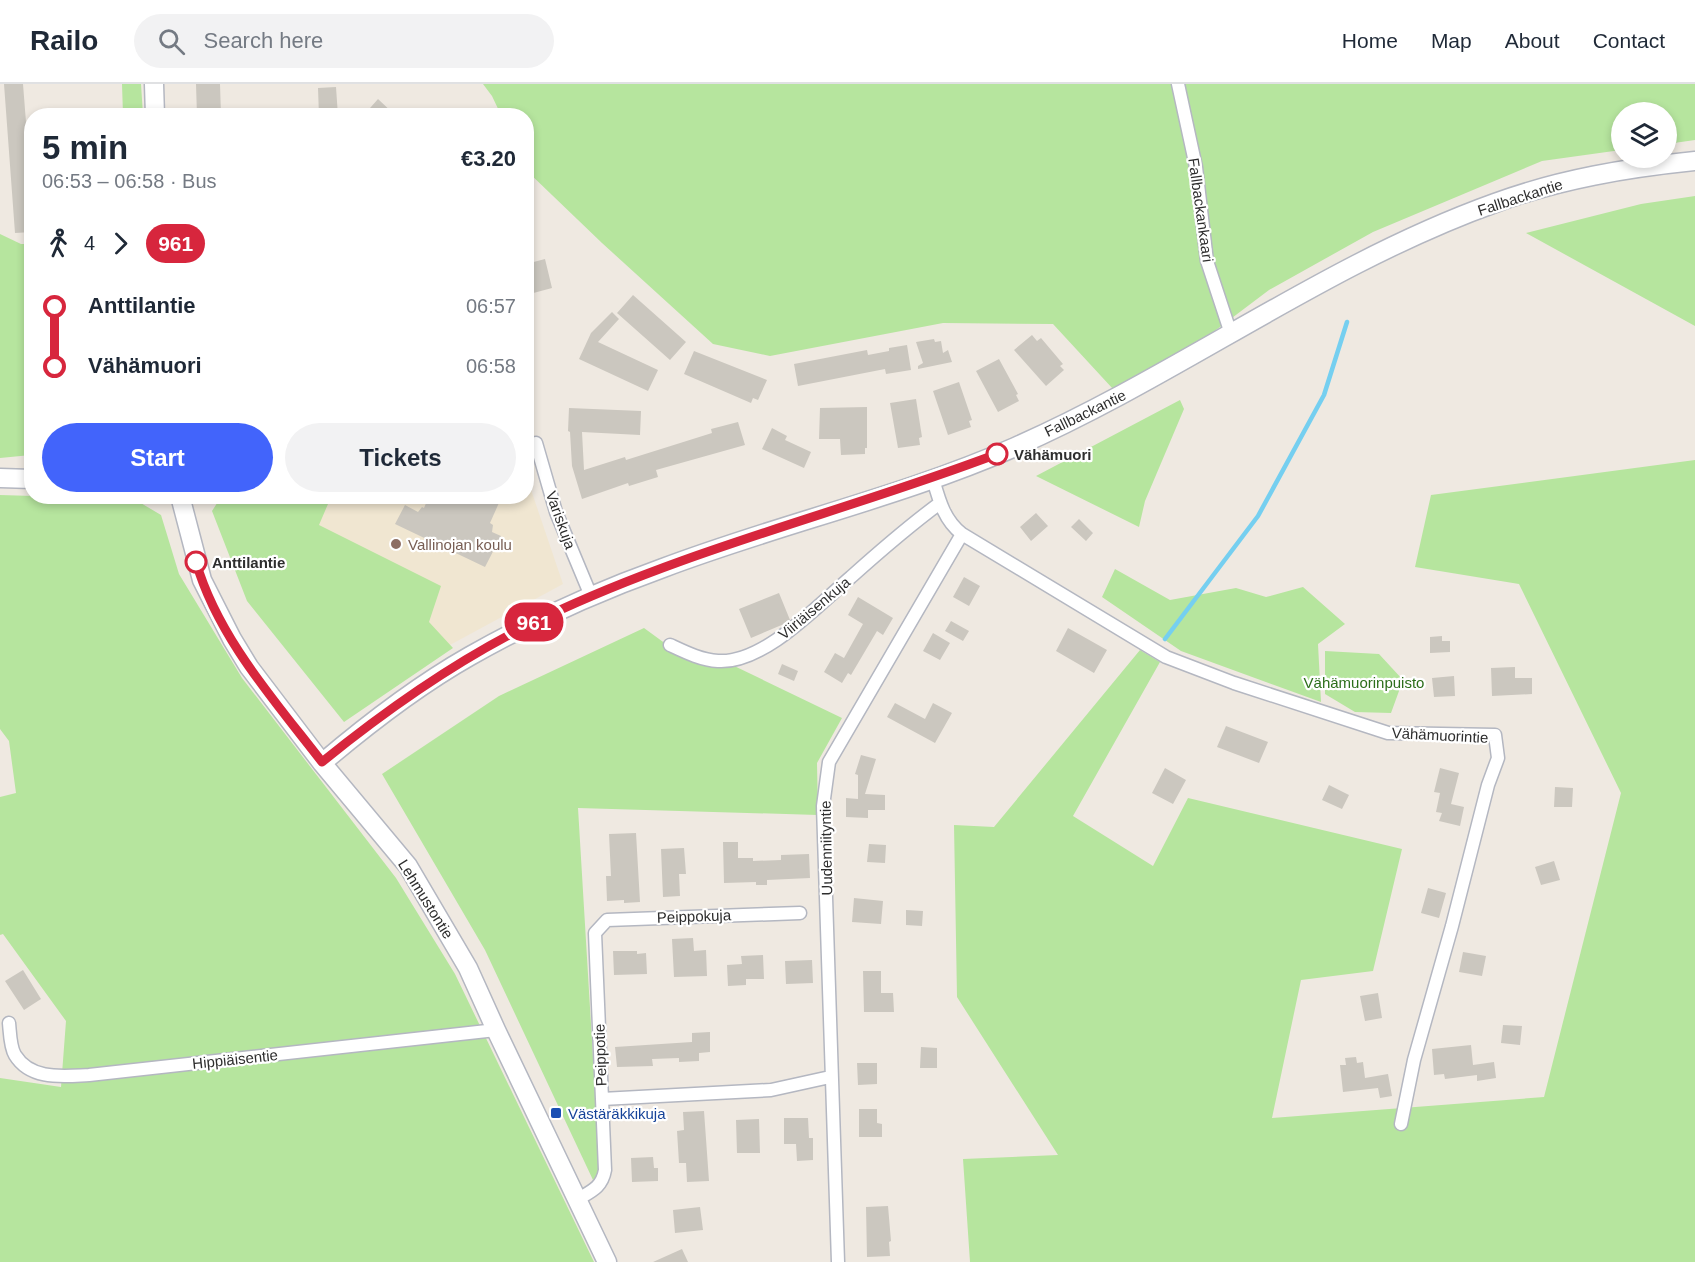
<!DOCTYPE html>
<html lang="en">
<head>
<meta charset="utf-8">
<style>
  body { margin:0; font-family:Arial,sans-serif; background:#f2f2f3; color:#1f2937; height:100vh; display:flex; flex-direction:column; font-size:22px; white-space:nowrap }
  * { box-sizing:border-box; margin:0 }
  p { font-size:20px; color:#747a83 }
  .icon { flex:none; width:33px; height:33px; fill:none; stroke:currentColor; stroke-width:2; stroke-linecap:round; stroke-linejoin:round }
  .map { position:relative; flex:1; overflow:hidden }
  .details { position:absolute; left:24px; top:24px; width:510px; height:396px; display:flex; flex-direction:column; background:#fff; border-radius:24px; box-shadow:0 3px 9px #0003 }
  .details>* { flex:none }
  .badge { padding:0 12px; border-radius:20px; font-size:21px; line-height:39px }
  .buttons { position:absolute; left:1611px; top:18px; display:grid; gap:12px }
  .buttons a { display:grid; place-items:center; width:66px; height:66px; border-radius:50%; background:#fff; box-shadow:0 3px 9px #0003; font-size:30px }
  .map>.badge { position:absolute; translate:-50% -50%; box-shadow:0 0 0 3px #fff }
  .legs { display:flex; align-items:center; gap:9px; height:66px; padding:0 18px; font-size:20px }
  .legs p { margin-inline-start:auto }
  .headline { display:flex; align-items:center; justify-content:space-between; height:102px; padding:0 18px }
  h1 { font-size:33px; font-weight:800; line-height:45px }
  .cta { display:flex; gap:12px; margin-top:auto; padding:12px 18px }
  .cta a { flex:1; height:69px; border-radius:36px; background:#4264fb; color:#fff; font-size:24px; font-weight:800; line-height:69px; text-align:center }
  .cta a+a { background:#f2f2f3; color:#1f2937 }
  ul { padding:0 18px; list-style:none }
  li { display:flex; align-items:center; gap:21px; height:60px; font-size:22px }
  li i { display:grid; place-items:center; width:9px; height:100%; margin:0 8px; background:currentColor }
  li i::after { content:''; width:15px; height:15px; margin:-8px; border:4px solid; border-radius:50%; background:#fff }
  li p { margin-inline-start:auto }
  li:first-child i { background:linear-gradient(#0000 50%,currentColor 0) }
  li:last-child i { background:linear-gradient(currentColor 50%,#0000 0) }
  header { display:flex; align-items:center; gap:36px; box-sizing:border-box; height:84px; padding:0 30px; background:#fff; border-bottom:2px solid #e0e1e3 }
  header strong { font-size:28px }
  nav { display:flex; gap:33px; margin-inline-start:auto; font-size:21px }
  .search { width:420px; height:54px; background:#f2f2f3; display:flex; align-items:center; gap:15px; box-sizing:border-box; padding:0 21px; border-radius:33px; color:#747a83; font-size:22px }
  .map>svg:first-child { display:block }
</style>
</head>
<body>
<header>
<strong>Railo</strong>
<div class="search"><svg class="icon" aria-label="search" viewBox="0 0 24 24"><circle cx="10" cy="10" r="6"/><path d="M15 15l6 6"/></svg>Search here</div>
<nav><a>Home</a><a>Map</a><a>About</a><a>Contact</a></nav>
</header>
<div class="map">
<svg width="1695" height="1178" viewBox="0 0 1695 1178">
  <rect width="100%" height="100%" fill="#efe9e1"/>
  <path fill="#f0e6d1" d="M527 394 563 500 424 575 237 412H526Z"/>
  <path fill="#b6e59e" d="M122 0H141L143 31H123Z
    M483 0H1695V56L1667 60 1666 28H1622L1621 66 1542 77 1373 148 1269 206 1212 249 1113 305 1053 240 943 239 770 272 713 260 602 159 527 87 526 32 501 31 492 12Z
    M1695 112V242L1526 149 1641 120Z
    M0 150 21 160H32L31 371 0 374Z
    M1180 316 1184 325 1145 417 1139 443 1036 392Z
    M1695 376V1178H970L963 1075 1058 1071 957 913 954 741 994 743 1140 566 1160 578 1073 732 1153 782 1188 714 1402 765 1373 887 1301 896 1272 1034 1544 1013 1621 709 1519 500 1415 483 1431 411Z
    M0 411 134 415 161 431 179 490 242 594 396 794 455 890 594 1178H0V994L61 1003 66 937 3 850 0 851V713L16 709 9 657 0 645Z
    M221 413H331L319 441 441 502 429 538 453 564 344 638 247 517 212 427Z
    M1115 485 1170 516 1236 504 1266 513 1303 503 1345 540 1318 560 1321 618 1181 567 1102 513Z
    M644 544 670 563 728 579 842 634 817 679 818 731 578 724 600 1090 593 1096 485 866 382 690 499 612Z
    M1325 567 1379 570 1403 596 1391 629 1355 628 1325 610Z"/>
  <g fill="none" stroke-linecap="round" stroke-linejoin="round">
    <path stroke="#75cff0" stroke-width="4.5" d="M1165 555 1258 432 1324 311 1347 238"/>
  </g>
  <path fill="#cbc7bf" d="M4 0H23L32 115V148L15 149Z
    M196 0H220L221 32H197Z
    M336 3 338 32H319L318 4Z
    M378 15 396 32H363Z
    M545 175 552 204 526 211V180Z
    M633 211 686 258 670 276 617 229Z
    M612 228 619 235 598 258 658 286 648 307 579 275 591 249Z
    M1032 251 1037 257 1041 254 1063 280 1060 282 1064 286 1046 302 1014 266Z
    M934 255 935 258 941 257 943 269 948 266 952 278 918 285V282L923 279 916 258Z
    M907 261 911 286 886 290 885 285 798 302 794 280 867 266 868 271 889 267V264Z
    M694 267 767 296 758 316 753 314 751 319 684 290Z
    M999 275 1018 310 1016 311 1019 317 998 328 976 287Z
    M959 298 972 336 969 337 971 343 948 351 933 307Z
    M916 315 922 353 919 354 920 361 898 364 890 319Z
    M867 323V364H865V370L841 371 840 355H819L820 324Z
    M569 324 641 327 640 351 582 348 584 386 625 373 626 376 712 349 711 345 738 338 745 361 656 386 658 393 629 402 628 399 582 415 572 382 570 348 568 347Z
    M772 344 787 352 785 356 811 368 804 384 762 365Z
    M429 412H502L490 439 493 441 492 448 501 452 485 483 395 440 405 421 418 428 422 423 424 424Z
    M1036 429 1048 442 1031 457 1020 443Z
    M1079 435 1093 449 1086 457 1071 443Z
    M964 493 980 502 969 522 953 513Z
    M779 509 790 536 784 540 751 554 739 525Z
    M858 513 893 534 883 551 877 547 851 591 848 589 842 599 824 588 835 569 844 574 863 540 848 531Z
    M951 537 969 547 963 557 945 547Z
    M1068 544 1107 566 1094 589 1056 567Z
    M933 549 950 559 940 576 923 567Z
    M1442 552V557H1450V568L1430 569V553Z
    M782 580 798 587 794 597 778 590Z
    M1515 583V594H1532V610L1492 612 1491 584Z
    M1454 592 1455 612 1434 613 1432 594Z
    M895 619 925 635 933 619 952 629 935 659 887 633Z
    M1226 642 1268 658 1259 679 1217 663Z
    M861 671 876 675 865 710 885 711V726H868V734L846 733V714L858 715V691L855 690Z
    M1165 684 1186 696 1173 720 1152 709Z
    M1440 684 1459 689 1451 720 1464 723 1460 742 1439 737 1442 729 1436 728 1440 709 1434 708Z
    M1329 701 1349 711 1342 725 1322 716Z
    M1555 703 1573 704 1572 723H1554Z
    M636 749 640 818 624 819V816L607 817 606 792H611L609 750Z
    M723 758H738V774H753V777L781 776V771L809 770 810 794 767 796V801H756V798L724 799Z
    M869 760 886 761 885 779 867 778Z
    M684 764 686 790H679L680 812 663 813 661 765Z
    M1554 777 1560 796 1541 801 1535 783Z
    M1428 804 1446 809 1439 834 1421 829Z
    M854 814 883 817 881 840 852 838Z
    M906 826 923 827 922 842 906 841Z
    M693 854 694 867 706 866 707 892 674 893 672 855Z
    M613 867H637V870L646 869 647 890 614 891Z
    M1463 868 1486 872 1482 892 1459 888Z
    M763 871 764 895H746V901L728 902 727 881 742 880 741 872Z
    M812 876 813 899 786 900 785 877Z
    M23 886 41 915 24 926 5 897Z
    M863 887H881V909H893L894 928H864Z
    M1378 909 1382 934 1365 937 1360 912Z
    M1503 941 1522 942 1520 961 1501 959Z
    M710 948V968L699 969V977L679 978V974L652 975 653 982 617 983 615 963 692 958V949Z
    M1471 961 1473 981 1494 978 1496 994 1477 997V991L1445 995 1444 990 1434 991 1432 965Z
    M921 963 937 964V984H920Z
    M1356 973 1357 979 1363 978 1365 994 1388 990 1392 1012 1380 1014 1378 1004 1343 1008 1340 981H1346L1345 974Z
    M857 979H877V1000L858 1001Z
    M859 1025H877V1039L882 1040V1053H859Z
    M704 1027 709 1097 687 1098 686 1079H679L677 1047 684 1046 683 1028Z
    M784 1034H808L809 1054H813V1076L797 1077 796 1060H784Z
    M759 1035 760 1069H737L736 1036Z
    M653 1073 654 1084H658V1097L632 1098 631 1074Z
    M888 1122 891 1157 889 1158 890 1172 867 1173 866 1123Z
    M700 1123 703 1146 675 1149 673 1126Z
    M682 1165 688 1178H653Z"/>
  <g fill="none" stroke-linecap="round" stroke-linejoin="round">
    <g stroke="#b4b7c1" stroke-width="15">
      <path id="street" d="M1178 0 1196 83 1207 177 1231 250
        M536 359 556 428 591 512
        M962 450 1166 573 1234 599 1388 649 1495 651 1498 674 1488 701 1452 842 1414 976 1401 1040
        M670 561C685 568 701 576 718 577 764 580 818 521 851 493 880 467 909 442 940 419
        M9 939C10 948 10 963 15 971 31 997 64 992 89 991L496 946
        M602 1015 771 1006 830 993
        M578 1115C592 1107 602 1103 605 1086L595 849 607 836 800 829
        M838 1178 823 722 829 678 962 450C944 436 939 416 933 395"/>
    </g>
    <g stroke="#b4b7c1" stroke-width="21">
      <path id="secondary" d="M154 0 155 32
        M0 394 32 395
        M180 412 202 496 232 555 249 583 322 679 408 782 468 884 496 946 607 1178
        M322 679C368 640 417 602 470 572 532 537 596 508 663 484 779 440 901 413 1015 363 1179 291 1325 180 1495 119 1560 95 1627 84 1695 77"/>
    </g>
    <use href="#street" stroke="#fff" stroke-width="12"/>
    <use href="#secondary" stroke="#fff" stroke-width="18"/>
  </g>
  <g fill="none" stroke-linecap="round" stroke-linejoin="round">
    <g stroke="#fff" stroke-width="14">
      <path id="line-1" d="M196 478C218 554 275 617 322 678 391 622 464 571 545 533 690 464 847 427 997 370"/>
    </g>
    <use href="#line-1" stroke="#d7263d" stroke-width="9"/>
  </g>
  <g fill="#fff" stroke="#d7263d" stroke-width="3">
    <circle cx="997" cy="370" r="10"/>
    <circle cx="196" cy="478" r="10"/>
  </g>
  <circle fill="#8d6e63" stroke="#fff" stroke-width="2" cx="396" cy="460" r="6"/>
  <rect fill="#1a4fb4" stroke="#fff" stroke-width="2" x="550" y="1023" width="12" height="12" rx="3"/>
  <g text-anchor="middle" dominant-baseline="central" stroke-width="4.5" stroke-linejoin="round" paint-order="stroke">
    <g font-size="15" fill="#2e2e2e" stroke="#fff">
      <text transform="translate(1520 113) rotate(-18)">Fallbackantie</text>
      <text transform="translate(1201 126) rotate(82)">Fallbackankaari</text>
      <text transform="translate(1085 329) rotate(-26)">Fallbackantie</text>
      <text transform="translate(561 436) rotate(70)">Variskuja</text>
      <text transform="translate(814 524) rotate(-40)">Viiriäisenkuja</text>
      <text transform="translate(1440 651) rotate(3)">Vähämuorintie</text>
      <text transform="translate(826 764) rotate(-91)">Uudenniityntie</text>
      <text transform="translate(426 815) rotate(58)">Lehmustontie</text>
      <text transform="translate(694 832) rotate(-2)">Peippokuja</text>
      <text transform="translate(600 971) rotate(-92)">Peippotie</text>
      <text transform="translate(235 975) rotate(-6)">Hippiäisentie</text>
    </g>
    <g font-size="15" font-weight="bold" fill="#2e2e2e" stroke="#fff" text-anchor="start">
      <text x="1014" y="370">Vähämuori</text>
      <text x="212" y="478">Anttilantie</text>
    </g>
    <g font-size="15" fill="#785e54" stroke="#fff" text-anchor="start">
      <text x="408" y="460">Vallinojan koulu</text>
    </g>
    <g font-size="15" fill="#2c6e1b" stroke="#fff">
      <text x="1364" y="598">Vähämuorinpuisto</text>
    </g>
    <g font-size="15" fill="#164399" stroke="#fff" text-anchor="start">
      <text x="568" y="1029">Västäräkkikuja</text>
    </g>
  </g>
</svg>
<div class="buttons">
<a><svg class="icon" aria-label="layers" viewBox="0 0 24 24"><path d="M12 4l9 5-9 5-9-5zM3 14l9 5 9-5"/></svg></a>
</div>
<b class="badge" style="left:534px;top:538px;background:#d7263d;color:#fff">961</b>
<section class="details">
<div class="headline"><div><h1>5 min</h1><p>06:53 – 06:58 · Bus</p></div><b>€3.20</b></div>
<div class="legs"><svg class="icon" aria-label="walk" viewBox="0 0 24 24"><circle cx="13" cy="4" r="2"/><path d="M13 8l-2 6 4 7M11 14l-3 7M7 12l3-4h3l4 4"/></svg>4<svg class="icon" aria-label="forward" viewBox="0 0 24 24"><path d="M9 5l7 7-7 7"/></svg><b class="badge" style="background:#d7263d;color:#fff">961</b></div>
<ul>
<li><i style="color:#d7263d"></i><b>Anttilantie</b><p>06:57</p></li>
<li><i style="color:#d7263d"></i><b>Vähämuori</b><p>06:58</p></li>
</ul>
<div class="cta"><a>Start</a><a>Tickets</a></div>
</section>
</div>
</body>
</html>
